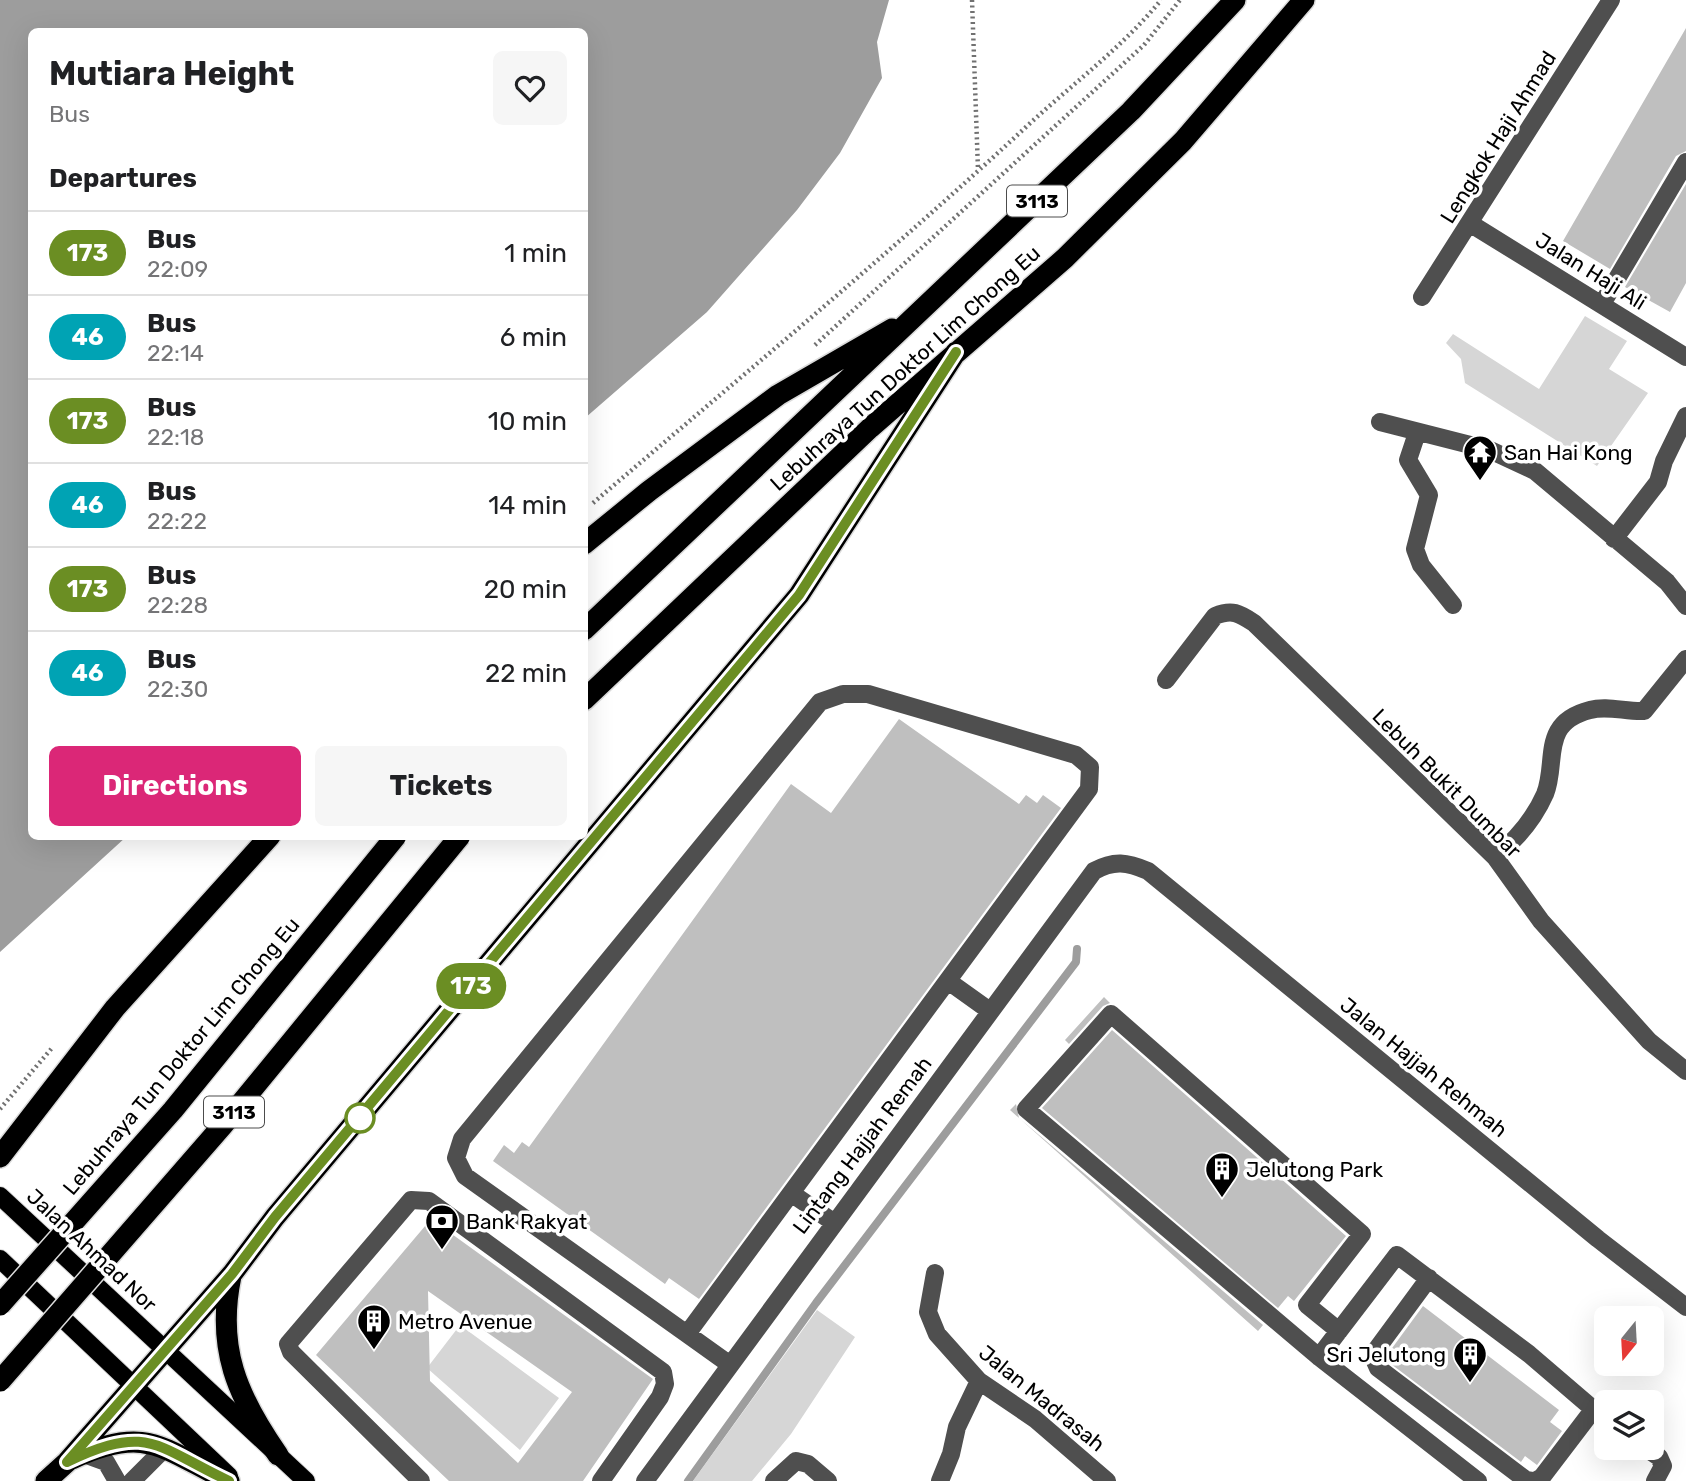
<!DOCTYPE html>
<html lang="en">
<head>
<meta charset="utf-8">
<style>
  body { margin:0; font-family:Rubik,sans-serif; background:#f6f6f6; color:#202124; height:100vh; display:flex; flex-direction:column; font-size:26px; white-space:nowrap }
  * { box-sizing:border-box; margin:0 }
  p { font-size:23px; color:#757577 }
  .icon { flex:none; width:38px; height:38px; fill:none; stroke:currentColor; stroke-width:2; stroke-linecap:round; stroke-linejoin:round }
  .map { position:relative; flex:1; overflow:hidden }
  .drawer { position:absolute; left:28px; top:28px; width:560px; height:812px; display:flex; flex-direction:column; background:#fff; border-radius:10px; box-shadow:0 7px 28px #0002 }
  .drawer>* { flex:none }
  .badge { padding:0 14px; border-radius:23px; font-size:24px; line-height:46px }
  .needle { width:46px; rotate:198deg }
  .controls { position:absolute; left:1594px; top:1306px; display:grid; gap:14px }
  .controls a { display:grid; place-items:center; width:70px; height:70px; border-radius:10px; background:#fff; box-shadow:0 7px 28px #0002; font-size:35px }
  .map>.badge { position:absolute; translate:-50% -50%; box-shadow:0 0 0 4px #fff }
  h2 { padding:0 21px; font-size:26px; line-height:63px }
  .round { display:grid; place-items:center; flex:none; width:74px; height:74px; border-radius:10px; background:#f6f6f6 }
  .head { display:flex; align-items:center; justify-content:space-between; height:119px; padding:0 21px }
  h1 { font-size:33px; font-weight:700; line-height:52px }
  .primary-button { display:flex; gap:14px; margin-top:auto; padding:14px 21px }
  .primary-button a { flex:1; height:80px; border-radius:10px; background:#db2777; color:#fff; font-size:28px; font-weight:700; line-height:80px; text-align:center }
  .primary-button a+a { background:#f6f6f6; color:#202124 }
  ul { padding:0; list-style:none }
  li { display:flex; align-items:center; gap:21px; height:84px; padding:0 21px; border-top:2px solid #e0e0e0 }
  li div { flex:1 }
  li b { display:block; font-size:26px }
  li em { font-style:normal }
  li .badge { min-width:77px; font-weight:700; text-align:center }
  .map>svg:first-child { display:block }
</style>
</head>
<body>
<div class="map">
<svg width="1686" height="1481" viewBox="0 0 1686 1481">
  <rect width="100%" height="100%" fill="#fff"/>
  <path fill="#d6d6d6" d="M1585 316 1627 341 1609 369 1648 393 1597 466 1465 383 1461 359 1446 343 1453 334 1539 389Z
    M817 1310 855 1337 791 1434 752 1481H693Z
    M460 1325 559 1398 520 1450 427 1368Z"/>
  <path fill="#9d9d9d" d="M0 0H889L877 42 882 78 840 153 797 210 707 312 585 418 584 32H32V836L126 837 0 952Z"/>
  <g fill="none" stroke-linecap="round" stroke-linejoin="round">
    <path stroke="#9d9d9d" stroke-width="8" d="M688 1481 816 1303 1076 962 1077 949"/>
  </g>
  <path fill="#bfbfbf" fill-rule="evenodd" d="M1686 28V151L1676 156 1610 269 1563 241Z
    M1686 184V283L1670 312 1625 287Z
    M899 719 1019 804 1026 795 1037 803 1043 795 1061 808 699 1299 669 1278 665 1284 493 1161 504 1145 514 1153 522 1142 529 1147 791 784 831 813Z
    M1104 997 1110 1003 1103 1006 1069 1044 1065 1040Z
    M1112 1030 1346 1236 1294 1301 1288 1296 1278 1308 1042 1108Z
    M1016 1104 1019 1118 1263 1325 1258 1331 1010 1110Z
    M431 1219 653 1379 583 1481H449L316 1355ZM428 1291 572 1392 518 1463 430 1381Z
    M1423 1306 1559 1410 1550 1422 1562 1431 1537 1465 1525 1456 1521 1462 1387 1361V1355Z"/>
  <g fill="none" stroke-linecap="round" stroke-linejoin="round">
    <g stroke="#dbdbdb" stroke-width="20">
      <path id="major" d="M0 1196 306 1481
        M0 1259 229 1476"/>
    </g>
    <g stroke="#dbdbdb" stroke-width="24">
      <path id="highway" d="M584 544 649 491 778 395 892 329
        M584 630 1131 111 1235 0
        M584 700 870 428 1065 258 1183 141 1304 0
        M0 1157 115 1008 270 836
        M231 1276C216 1348 237 1396 278 1455
        M72 1459C147 1424 162 1449 229 1481
        M46 1481 67 1462 232 1274 275 1217 799 595 956 352"/>
    </g>
    <path stroke="#717171" stroke-width="4.5" stroke-dasharray="2 3.5" stroke-linecap="butt" d="M972 0 978 170
      M815 345 1144 45 1180 0
      M593 503C738 379 886 257 1026 127 1071 85 1122 48 1161 0
      M0 1109 52 1048"/>
    <path stroke="#4f4f4f" stroke-width="18" d="M1471 224 1686 357
      M1422 297 1611 0
      M1602 304 1686 162
      M1380 422 1490 450 1535 471 1667 582 1686 606
      M1417 433 1408 460 1429 495 1415 549 1421 565 1453 605
      M1614 539 1658 482 1664 461 1686 416
      M1166 680 1215 616C1232 609 1239 613 1254 623L1495 857 1541 921 1649 1041 1686 1071
      M843 694H868L1076 755 1090 767 1089 789 687 1334 465 1176 456 1158 462 1139 820 702Z
      M1495 857C1516 840 1534 819 1545 794 1558 762 1539 723 1590 710 1607 705 1626 712 1644 711L1686 659
      M948 981 990 1011
      M791 1193 833 1222
      M935 1273 928 1312 937 1334 979 1381 1035 1419 1107 1481
      M1429 1278 1376 1350 1374 1359 1378 1368 1526 1480 1532 1481
      M1339 1331 1307 1305 1362 1234 1111 1014 1026 1109 1319 1357 1478 1481
      M687 1334 729 1364
      M1319 1357 1397 1255 1529 1354 1606 1420
      M1644 1447 1659 1457 1663 1466 1655 1481
      M84 1454 106 1462 117 1481
      M132 1481 165 1448
      M421 1481 291 1352 288 1344 411 1200 429 1201 663 1372 665 1384 660 1397 601 1481
      M645 1481 1094 871C1114 860 1127 862 1148 871L1598 1239 1686 1307
      M774 1481 796 1461 808 1464 828 1481
      M940 1481 951 1454 957 1427 979 1381
      M1535 1481 1542 1477 1593 1410"/>
    <use href="#major" stroke="#000" stroke-width="18"/>
    <use href="#highway" stroke="#000" stroke-width="21"/>
    <g stroke="#dbdbdb" stroke-width="24" stroke-linecap="butt">
      <path id="highway-bridge" d="M0 1305 173 1110 396 836
        M0 1381 223 1125 460 836"/>
    </g>
    <use href="#highway-bridge" stroke="#000" stroke-width="21"/>
  </g>
  <g fill="none" stroke-linecap="round" stroke-linejoin="round">
    <g stroke="#fff" stroke-width="16">
      <path id="line" d="M229 1481C155 1446 149 1423 67 1462L232 1274 275 1217 799 595 956 352"/>
    </g>
    <use href="#line" stroke="#6b8e23" stroke-width="10"/>
  </g>
  <defs>
    <g id="temple-pin" transform="scale(1.75)"><path d="M0 17L-7.5 6A9.5 9.5 0 1 1 7.5 6Z" fill="#000" stroke="#fff"/><path d="M0-6L5-2H3V0L6.5 2.5H4V6H1.5V3h-3V6H-4V2.5H-6.5L-3 0V-2H-5Z" fill="#fff"/></g>
    <g id="building-pin" transform="scale(1.75)"><path d="M0 17L-7.5 6A9.5 9.5 0 1 1 7.5 6Z" fill="#000" stroke="#fff"/><path d="M-4-6H4V6H1V3H-1V6H-4ZM-2.5-4.3h1.7v1.8h-1.7ZM.8-4.3h1.7v1.8H.8ZM-2.5-1h1.7V.8h-1.7ZM.8-1h1.7V.8H.8Z" fill="#fff"/></g>
    <g id="bank-pin" transform="scale(1.75)"><path d="M0 17L-7.5 6A9.5 9.5 0 1 1 7.5 6Z" fill="#000" stroke="#fff"/><path d="M-6-4H6V4H-6ZM0-2.3a2.3 2.3 0 1 0 0 4.6a2.3 2.3 0 1 0 0-4.6Z" fill="#fff"/></g>
  </defs>
  <g fill-rule="evenodd">
    <use href="#temple-pin" x="1480" y="452"/>
    <use href="#building-pin" x="1222" y="1169"/>
    <use href="#bank-pin" x="442" y="1221"/>
    <use href="#building-pin" x="374" y="1321"/>
    <use href="#building-pin" x="1470" y="1354"/>
  </g>
  <circle fill="#fff" stroke="#6b8e23" stroke-width="3.5" cx="360" cy="1118" r="14"/>
  <g text-anchor="middle" dominant-baseline="central" stroke-width="7" stroke-linejoin="round" paint-order="stroke">
    <g fill="#fff" stroke="#4c4c4c" stroke-width="2">
      <rect x="1007" y="185.5" width="60" height="31" rx="5"/>
      <rect x="204" y="1096.5" width="60" height="31" rx="5"/>
    </g>
    <g font-size="19" font-weight="bold" fill="#000">
      <text x="1037" y="201">3113</text>
      <text x="234" y="1112">3113</text>
    </g>
    <g font-size="21" fill="#000" stroke="#fff">
      <text transform="translate(1498 137) rotate(-58)">Lengkok Haji Ahmad</text>
      <text transform="translate(1591 271) rotate(32)">Jalan Haji Ali</text>
      <text transform="translate(905 368) rotate(-42)">Lebuhraya Tun Doktor Lim Chong Eu</text>
      <text transform="translate(1447 783) rotate(45)">Lebuh Bukit Dumbar</text>
      <text transform="translate(181 1056) rotate(-50)">Lebuhraya Tun Doktor Lim Chong Eu</text>
      <text transform="translate(1424 1067) rotate(39)">Jalan Hajjah Rehmah</text>
      <text transform="translate(862 1145) rotate(-53)">Lintang Hajjah Remah</text>
      <text transform="translate(92 1250) rotate(43)">Jalan Ahmad Nor</text>
      <text transform="translate(1042 1398) rotate(39)">Jalan Madrasah</text>
    </g>
    <g font-size="21" fill="#000" stroke="#fff" text-anchor="start">
      <text x="1504" y="452">San Hai Kong</text>
      <text x="1246" y="1169">Jelutong Park</text>
      <text x="466" y="1221">Bank Rakyat</text>
      <text x="398" y="1321">Metro Avenue</text>
      <text x="1446" y="1354" text-anchor="end">Sri Jelutong</text>
    </g>
  </g>
</svg>
<div class="controls">
<a><svg class="needle" viewBox="-14 -14 28 28"><path d="M0-13l5 13h-10z" fill="#e53935"/><path d="M0 13l5-13h-10z" fill="#757577"/></svg></a>
<a><svg class="icon" aria-label="layers" viewBox="0 0 24 24"><path d="M12 4l9 5-9 5-9-5zM3 14l9 5 9-5"/></svg></a>
</div>
<b class="badge" style="left:471px;top:986px;background:#6b8e23;color:#fff">173</b>
<section class="drawer">
<div class="head"><div><h1>Mutiara Height</h1><p>Bus</p></div><a class="round"><svg class="icon" aria-label="heart" viewBox="0 0 24 24"><path d="M12 20l-8-8c-3-5 5-10 8-4 3-6 11-1 8 4z"/></svg></a></div>
<h2>Departures</h2>
<ul>
<li><span class="badge" style="background:#6b8e23;color:#fff">173</span><div><b>Bus</b><p>22:09</p></div><em>1 min</em></li>
<li><span class="badge" style="background:#00a3b4;color:#fff">46</span><div><b>Bus</b><p>22:14</p></div><em>6 min</em></li>
<li><span class="badge" style="background:#6b8e23;color:#fff">173</span><div><b>Bus</b><p>22:18</p></div><em>10 min</em></li>
<li><span class="badge" style="background:#00a3b4;color:#fff">46</span><div><b>Bus</b><p>22:22</p></div><em>14 min</em></li>
<li><span class="badge" style="background:#6b8e23;color:#fff">173</span><div><b>Bus</b><p>22:28</p></div><em>20 min</em></li>
<li><span class="badge" style="background:#00a3b4;color:#fff">46</span><div><b>Bus</b><p>22:30</p></div><em>22 min</em></li>
</ul>
<div class="primary-button"><a>Directions</a><a>Tickets</a></div>
</section>
</div>
</body>
</html>
